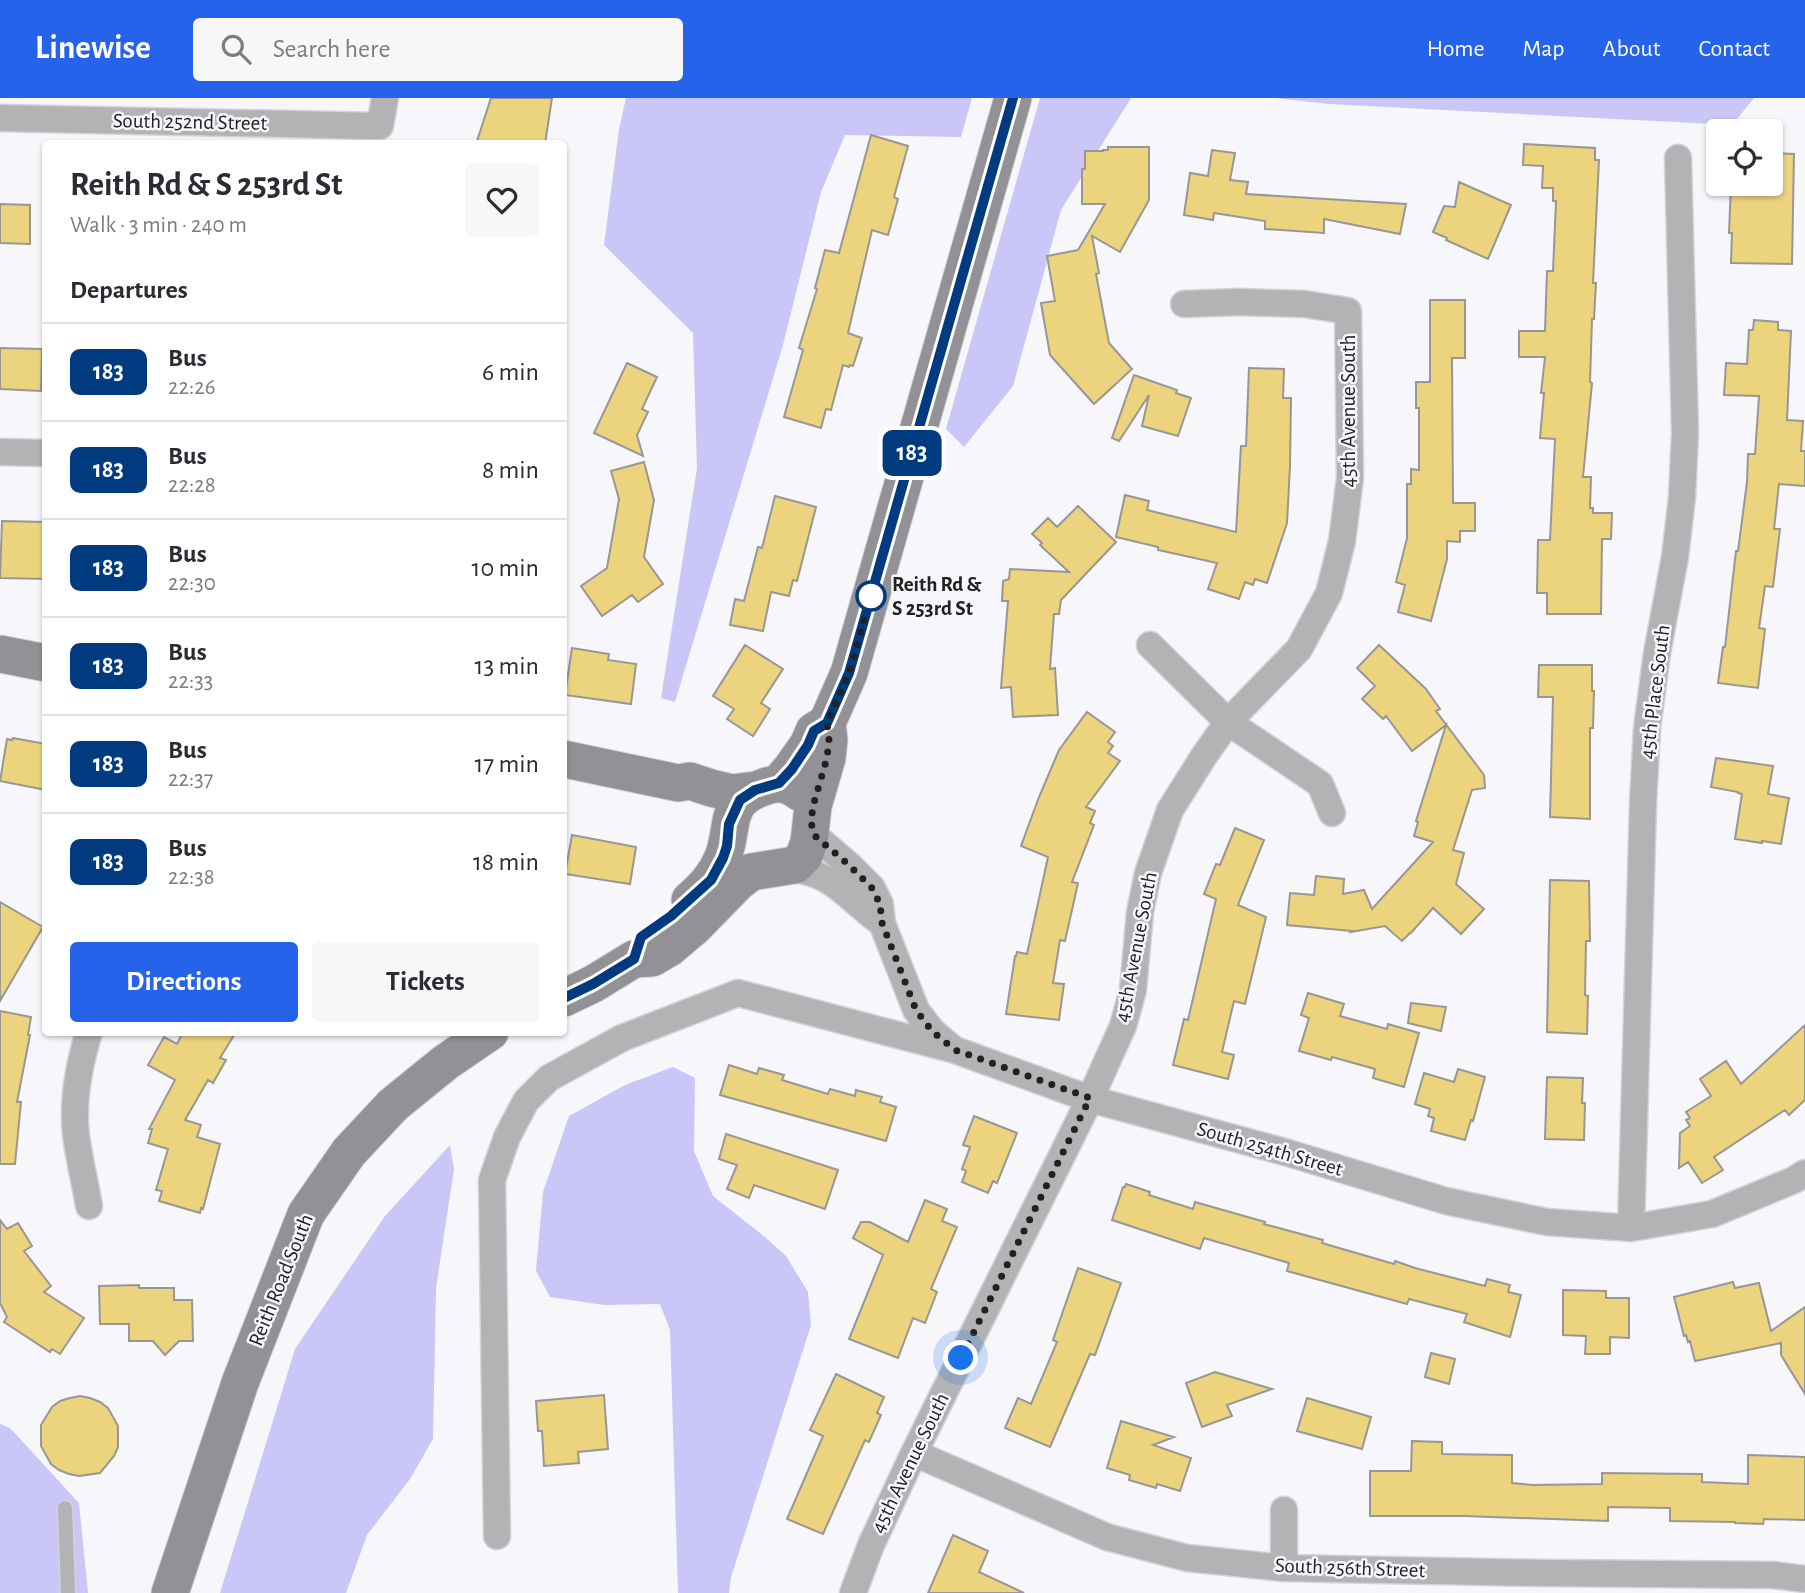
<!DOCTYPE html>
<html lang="en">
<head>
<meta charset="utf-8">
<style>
  body { margin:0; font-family:"Alegreya Sans",sans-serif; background:#f7f7f7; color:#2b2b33; height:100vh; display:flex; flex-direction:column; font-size:26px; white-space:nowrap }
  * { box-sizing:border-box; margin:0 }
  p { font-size:23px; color:#7c7c81 }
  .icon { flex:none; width:38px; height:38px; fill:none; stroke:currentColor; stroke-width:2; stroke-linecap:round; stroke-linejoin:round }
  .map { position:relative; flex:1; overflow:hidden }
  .panel { position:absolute; left:42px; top:42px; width:525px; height:896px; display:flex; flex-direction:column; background:#fff; border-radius:7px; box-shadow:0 2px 5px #0004 }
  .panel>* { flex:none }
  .badge { padding:0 14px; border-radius:10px; font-size:24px; line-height:46px }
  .tools { position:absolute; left:1706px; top:21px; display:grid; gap:14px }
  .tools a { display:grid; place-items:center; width:77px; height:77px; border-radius:7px; background:#fff; box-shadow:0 2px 5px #0004; font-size:35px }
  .you { position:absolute; width:35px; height:35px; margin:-18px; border:5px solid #fff; border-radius:50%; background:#1a73e8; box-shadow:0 0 0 10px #1a73e833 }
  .map>.badge { position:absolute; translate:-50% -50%; box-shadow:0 0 0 4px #fff }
  h2 { padding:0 28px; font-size:26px; line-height:63px }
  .round { display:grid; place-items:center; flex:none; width:74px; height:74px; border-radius:7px; background:#f7f7f7 }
  .headline { display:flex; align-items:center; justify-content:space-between; height:119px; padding:0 28px }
  h1 { font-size:33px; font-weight:700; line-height:52px }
  .button { display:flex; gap:14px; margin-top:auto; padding:14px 28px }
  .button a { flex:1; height:80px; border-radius:7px; background:#2563eb; color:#fff; font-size:28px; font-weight:700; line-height:80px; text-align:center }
  .button a+a { background:#f7f7f7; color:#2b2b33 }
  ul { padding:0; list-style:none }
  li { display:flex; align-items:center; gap:21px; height:98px; padding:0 28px; border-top:2px solid #e1e1e2 }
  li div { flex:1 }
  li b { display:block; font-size:26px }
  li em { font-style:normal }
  li .badge { min-width:77px; font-weight:700; text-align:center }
  header { display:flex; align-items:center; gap:42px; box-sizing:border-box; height:98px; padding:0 35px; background:#2563eb; color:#fff }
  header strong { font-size:33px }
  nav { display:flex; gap:38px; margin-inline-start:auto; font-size:24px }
  .search { width:490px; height:63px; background:#f7f7f7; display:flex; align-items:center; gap:18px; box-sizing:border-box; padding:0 24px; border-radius:7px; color:#7c7c81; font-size:26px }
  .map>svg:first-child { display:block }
</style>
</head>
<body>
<header>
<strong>Linewise</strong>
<div class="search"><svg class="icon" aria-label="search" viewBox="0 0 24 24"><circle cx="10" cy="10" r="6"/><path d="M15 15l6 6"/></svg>Search here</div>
<nav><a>Home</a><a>Map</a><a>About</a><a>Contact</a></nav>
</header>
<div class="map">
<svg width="1805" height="1495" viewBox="0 0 1805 1495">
  <rect width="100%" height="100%" fill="#f6f6fb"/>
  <path fill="#cac6f7" d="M626 0H972L961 39 845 37 821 94 783 247 675 604 661 600 697 370 693 235 604 147 619 31Z
    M1040 0H1131L1061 112 1013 288 964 349 946 331Z
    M1275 0H1754L1732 27 1330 6Z
    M673 969 695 980 694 1053 713 1098 765 1139 786 1158 808 1194 811 1227 731 1479 729 1495H678L670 1232 660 1206 604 1207 550 1199 536 1173 543 1094 569 1018 625 987Z
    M450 1047 454 1071 436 1190 433 1341 410 1381 367 1437 346 1495H220L295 1251 385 1118Z
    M0 1326 10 1330 79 1405 88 1495H0Z"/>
  <path fill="#ecd37e" stroke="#999793" stroke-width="2" d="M491 0H552L545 46H476Z
    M871 37 908 48 894 99 898 101 888 137 872 132 848 235 862 240 853 268 850 267 849 269 843 267 831 312 826 311 821 330 784 319 803 252 799 250 817 191 815 190 825 152 839 155Z
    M1524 46 1595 50V62H1599L1593 185H1596L1594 221H1592L1590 284 1592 285 1583 379H1591L1590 410H1593V415H1612L1611 441H1602L1601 516H1547V495H1537L1538 442H1550L1555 341 1540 340 1544 295H1541L1545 259H1519V233H1545L1547 173H1553L1556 103H1553V90H1542L1543 68 1523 67Z
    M1108 49H1149V102L1120 154 1092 138 1099 175 1096 176 1109 245 1132 271 1094 306 1050 257 1041 205 1055 203 1047 158 1078 152 1105 106H1082V71H1085V53H1103V52H1108Z
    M1212 52 1235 55 1230 82 1248 84 1246 96 1406 106 1400 136 1324 121V135L1265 131V123L1214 115 1213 122 1184 117 1190 75 1208 78Z
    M1771 55 1794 56 1792 166 1731 165 1732 135H1729L1731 86H1771Z
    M1459 84 1511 107 1488 161 1446 142 1447 140 1433 134 1444 108 1455 109Z
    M0 106 30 107V146L0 145Z
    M1430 202H1465V260H1452L1453 405H1475V433H1460V444L1447 443V461L1431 523 1398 514 1405 487 1396 484 1407 440V386H1411V371L1419 372V310H1416V284H1430Z
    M1754 222 1778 224V232L1791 233 1787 322 1803 323 1801 353H1805V388L1779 386 1774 431H1780L1773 489 1765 488 1759 530 1765 531 1758 590 1718 585 1723 549H1725L1736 453H1738L1747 384 1748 356H1755L1759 298 1724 297 1726 265 1747 266 1749 232H1753Z
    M0 250 42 251 41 293 0 291Z
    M627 265 657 279 642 311 648 314 637 337 643 358 594 335Z
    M1249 270 1284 271 1283 300H1291L1290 368 1287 425 1267 485 1255 481 1253 487 1245 484 1239 501 1208 491 1217 465 1158 452V449L1116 439 1125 397 1149 403 1147 412 1236 434 1241 348H1246Z
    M1134 277 1177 292 1176 295 1191 300 1178 338 1142 328 1149 297 1119 343 1112 340Z
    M644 364 654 402 644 459 663 486 638 504 632 497 602 518 581 488 607 470 619 401 611 373Z
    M775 398 816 409 797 483 793 482 789 498 771 494 763 533 730 527 735 501 744 503 758 449 762 450Z
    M1078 408 1116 444 1061 502 1059 516H1054L1050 571 1055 570 1058 617 1013 619 1011 589 1001 590 1008 503H1002L1003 483 1009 481 1010 471 1069 474 1040 447 1042 445 1032 436 1048 420 1057 429Z
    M2 423 46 424V481L0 480Z
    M745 547 783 571 761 605 770 611 753 638 727 621 734 611 713 598Z
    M1379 547 1426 591 1440 611 1436 613 1484 677 1485 690 1472 692 1453 752 1464 755 1456 786 1484 811 1461 836 1433 810 1411 835H1410L1402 843 1385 828 1351 834 1352 833 1287 827 1290 795 1314 797 1316 778 1344 781 1343 796 1364 792 1372 811 1433 744 1414 738 1418 724 1416 723 1446 627 1412 653 1386 618 1383 621 1362 601 1375 588 1357 570Z
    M572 550 609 556 608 562 636 566 631 606 565 597Z
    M1539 567H1592V593H1594L1593 630H1590V721L1550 719 1553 599H1538Z
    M1087 614 1115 634 1108 644 1113 648 1108 655 1120 663 1086 709 1095 713 1090 725 1094 727 1072 784 1078 785 1065 843 1060 842 1053 885 1064 886 1059 922 1006 916 1015 858H1016L1017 854 1027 856 1048 759 1021 748 1039 699 1059 652Z
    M13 640 46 646V692L0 683 7 641 12 642Z
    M1716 660 1773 668 1768 696 1789 700 1781 746 1762 743V745L1735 741 1742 696 1738 695V694L1711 689Z
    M1235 730 1264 742 1238 807 1266 819 1245 906 1234 903 1222 954 1234 957 1228 981 1173 967 1184 921 1188 922 1216 801 1204 796 1216 766 1220 767Z
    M572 737 636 749 630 786 565 776Z
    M1550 782 1589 783 1590 843H1586L1585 897 1588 898 1587 936 1547 934Z
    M0 804 43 829 0 903Z
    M1308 895 1344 906 1340 918 1387 931 1388 926 1419 935 1404 989 1373 980 1375 971 1332 959 1331 962 1299 953 1309 920 1301 917Z
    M1411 905 1446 909 1441 933 1408 925Z
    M0 913 31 919 28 937H30L17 1004H21L15 1066H0Z
    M1805 927V1002L1789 1017 1785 1012 1714 1059 1723 1072 1702 1085 1688 1064 1679 1070 1680 1035 1690 1028 1686 1022 1690 1020 1686 1014 1711 998 1700 981 1726 963 1741 986Z
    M183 934H236L220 960 226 962 213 985 208 982 185 1022 201 1027 197 1039 220 1046 203 1111 201 1110 200 1115 159 1103 162 1093 156 1092 168 1051 148 1045 152 1031H149L175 982 148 967 164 939 177 946Z
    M729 967 757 976 759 970 784 977 782 982 828 996 830 991 855 998 856 992 882 999 880 1004 896 1009 886 1043 720 997Z
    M1458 971 1485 979 1473 1023 1471 1022 1465 1042 1431 1033 1434 1020 1428 1018 1430 1011 1415 1006 1424 975 1454 984Z
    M1547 979 1583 980 1582 1005H1585L1584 1042 1545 1041Z
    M974 1018 1017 1035 997 1085 993 1083 988 1095 962 1084 966 1073 962 1071 970 1049 963 1047Z
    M726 1036 838 1072 825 1111 754 1087 749 1100 727 1091 737 1067 719 1061Z
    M1126 1086 1150 1094 1149 1097 1193 1111 1195 1104 1265 1124 1264 1126 1323 1142 1322 1145 1394 1166 1395 1163 1415 1170 1485 1188 1487 1181 1510 1187 1508 1194 1521 1197 1510 1239 1464 1224 1467 1216 1409 1201 1407 1206 1287 1173 1289 1165 1204 1140 1200 1151 1112 1122 1123 1089H1125Z
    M925 1102 947 1111 942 1123 957 1129 931 1191 937 1194 925 1225 913 1220 898 1260 849 1241 883 1157 853 1140 861 1124H870L908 1144Z
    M0 1122 7 1131 18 1125 32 1148 24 1153 51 1188 44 1194 84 1220 60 1256 52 1251 50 1254 4 1224 7 1219 0 1205Z
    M1078 1170 1121 1185 1095 1257 1090 1256 1050 1349 1005 1330 1018 1300 1031 1306 1057 1244 1053 1242Z
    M1733 1184 1735 1190 1759 1185 1771 1233 1805 1209V1296L1781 1257V1245L1695 1263 1690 1243 1688 1244 1686 1237 1684 1238 1674 1199Z
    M139 1187V1190H174V1202H192L193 1243H179L165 1257 153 1243H129V1226H100L99 1188Z
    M1563 1192 1606 1193V1200H1629V1240L1610 1239V1256H1585L1586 1238 1563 1237Z
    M1431 1255 1455 1261 1449 1286 1425 1279Z
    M1215 1274 1272 1291 1227 1307 1232 1318 1202 1329 1186 1285Z
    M836 1276 884 1299 877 1315 881 1317 869 1344 865 1342 823 1436 787 1421 823 1338 810 1332Z
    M604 1297 608 1351 578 1354 579 1365 544 1368 542 1333H538L536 1303Z
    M80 1298 90 1300 100 1304 108 1310 118 1328V1349L114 1358 100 1375 79 1378 69 1376 59 1372 51 1366 41 1348V1327L52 1309 60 1303 70 1300Z
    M1307 1300 1371 1319 1362 1351 1297 1333Z
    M1121 1323 1174 1339 1153 1347 1191 1360 1180 1393 1157 1386 1156 1390 1129 1382 1130 1377 1107 1370Z
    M1412 1343 1442 1344V1356L1512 1357V1385L1533 1387 1602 1386V1375L1702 1376V1384L1748 1386V1357L1805 1359V1422L1764 1421 1763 1426 1735 1425V1424L1670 1423V1410L1608 1409V1423L1464 1418H1370V1373H1411Z
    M953 1437 988 1453 979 1474 1024 1495H928Z"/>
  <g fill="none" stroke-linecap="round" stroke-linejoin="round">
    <g stroke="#d4d4d8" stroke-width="17">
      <path id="lane" d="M65 1410 68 1495"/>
    </g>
    <g stroke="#d4d4d8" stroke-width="29">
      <path id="street" d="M0 20 380 28 385 0
        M0 354 46 355
        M1150 547 1228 624 1320 686 1332 715
        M811 724 814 737 849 767 872 790 880 806 882 825 916 912 932 933 951 949
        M781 770C788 771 796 771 804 773 836 779 856 808 882 825
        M89 1108C85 1084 79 1061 76 1037 72 1003 79 967 89 934
        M1631 1130 1643 705 1647 630 1657 555 1675 459 1682 399 1685 335 1678 60
        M914 1355 1107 1439 1187 1460 1284 1470 1545 1475 1774 1477 1805 1481
        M497 1438 492 1082 507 1039 526 1003 549 980 622 940 738 895 955 952 1090 1001 1285 1054 1446 1103 1547 1124 1631 1130 1712 1116 1794 1082 1805 1075
        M1284 1470V1412
        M853 1495 871 1447 914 1355 1090 1001 1123 928 1133 892 1140 814 1148 775 1170 712 1204 658 1228 624 1299 551 1329 495 1342 443 1350 380 1348 213 1305 206 1239 204 1184 206"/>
    </g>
    <g stroke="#d4d4d8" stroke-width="39">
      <path id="secondary" d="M0 556 46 565
        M564 661 678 685 690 683 711 690 732 695 755 692
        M779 685 791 671 808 647 814 633 827 625 849 575 1013 0
        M690 802C705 789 716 777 723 759 735 728 722 703 764 689 777 684 787 685 799 694
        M564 900 593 886 634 861 652 860 669 850 694 829 738 784 751 774 795 767 804 758 809 744 813 708 827 660 829 642 827 625
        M170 1495 240 1285 306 1116 349 1054 393 1007 446 964 490 934"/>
    </g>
    <use href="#lane" stroke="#b3b2b5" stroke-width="14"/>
    <use href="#street" stroke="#b3b2b5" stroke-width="26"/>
    <use href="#secondary" stroke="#929195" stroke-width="37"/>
  </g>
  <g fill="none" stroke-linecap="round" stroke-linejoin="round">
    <g stroke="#fff" stroke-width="16">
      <path id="line" d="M564 900 593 886 634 861 641 839 671 818 711 782 723 760 727 748 729 726 740 702 755 692 779 685 792 671 808 647 814 633 827 625 849 575 1013 0"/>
    </g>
    <use href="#line" stroke="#003b80" stroke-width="10"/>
    <path stroke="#212122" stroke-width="7" stroke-dasharray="0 12.6" d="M871 498 849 575 827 625 829 642 827 660 813 708 811 724 814 737 849 767 872 790 880 806 882 825 916 912 932 933 955 952 1090 1000 961 1260"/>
  </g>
  <circle fill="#fff" stroke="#003b80" stroke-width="3.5" cx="871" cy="498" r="14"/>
  <g text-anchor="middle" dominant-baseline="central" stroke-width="5" stroke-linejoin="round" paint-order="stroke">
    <g font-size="21" fill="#212122" stroke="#f6f6fb">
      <text transform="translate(190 24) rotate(1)">South 252nd Street</text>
      <text transform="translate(1348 313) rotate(-90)">45th Avenue South</text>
      <text transform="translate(1655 594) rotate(-83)">45th Place South</text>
      <text transform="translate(1136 849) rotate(-79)">45th Avenue South</text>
      <text transform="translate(1270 1051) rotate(16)">South 254th Street</text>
      <text transform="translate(281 1182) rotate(-68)">Reith Road South</text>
      <text transform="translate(910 1365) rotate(-64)">45th Avenue South</text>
      <text transform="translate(1350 1470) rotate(2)">South 256th Street</text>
    </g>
    <g font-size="21" font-weight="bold" fill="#212122" stroke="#f6f6fb" text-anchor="start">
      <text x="892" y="486">Reith Rd &amp;<tspan x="892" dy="24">S 253rd St</tspan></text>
    </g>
  </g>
</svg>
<div class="tools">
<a><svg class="icon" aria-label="locate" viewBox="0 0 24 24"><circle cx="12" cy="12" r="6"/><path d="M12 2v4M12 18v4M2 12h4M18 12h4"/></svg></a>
</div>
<div class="you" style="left:961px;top:1260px"></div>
<b class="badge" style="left:912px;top:355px;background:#003b80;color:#fff">183</b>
<section class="panel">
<div class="headline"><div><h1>Reith Rd &amp; S 253rd St</h1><p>Walk · 3 min · 240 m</p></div><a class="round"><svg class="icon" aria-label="heart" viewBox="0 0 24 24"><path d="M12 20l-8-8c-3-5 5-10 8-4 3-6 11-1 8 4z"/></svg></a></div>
<h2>Departures</h2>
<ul>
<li><span class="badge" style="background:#003b80;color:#fff">183</span><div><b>Bus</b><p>22:26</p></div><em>6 min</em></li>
<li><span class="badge" style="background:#003b80;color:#fff">183</span><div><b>Bus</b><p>22:28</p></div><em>8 min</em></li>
<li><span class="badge" style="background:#003b80;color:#fff">183</span><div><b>Bus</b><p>22:30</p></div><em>10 min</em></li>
<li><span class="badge" style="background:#003b80;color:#fff">183</span><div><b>Bus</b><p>22:33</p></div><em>13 min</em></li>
<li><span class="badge" style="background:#003b80;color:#fff">183</span><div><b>Bus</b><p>22:37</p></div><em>17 min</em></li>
<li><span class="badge" style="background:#003b80;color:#fff">183</span><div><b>Bus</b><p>22:38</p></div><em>18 min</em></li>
</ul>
<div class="button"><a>Directions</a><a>Tickets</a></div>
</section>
</div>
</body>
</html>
